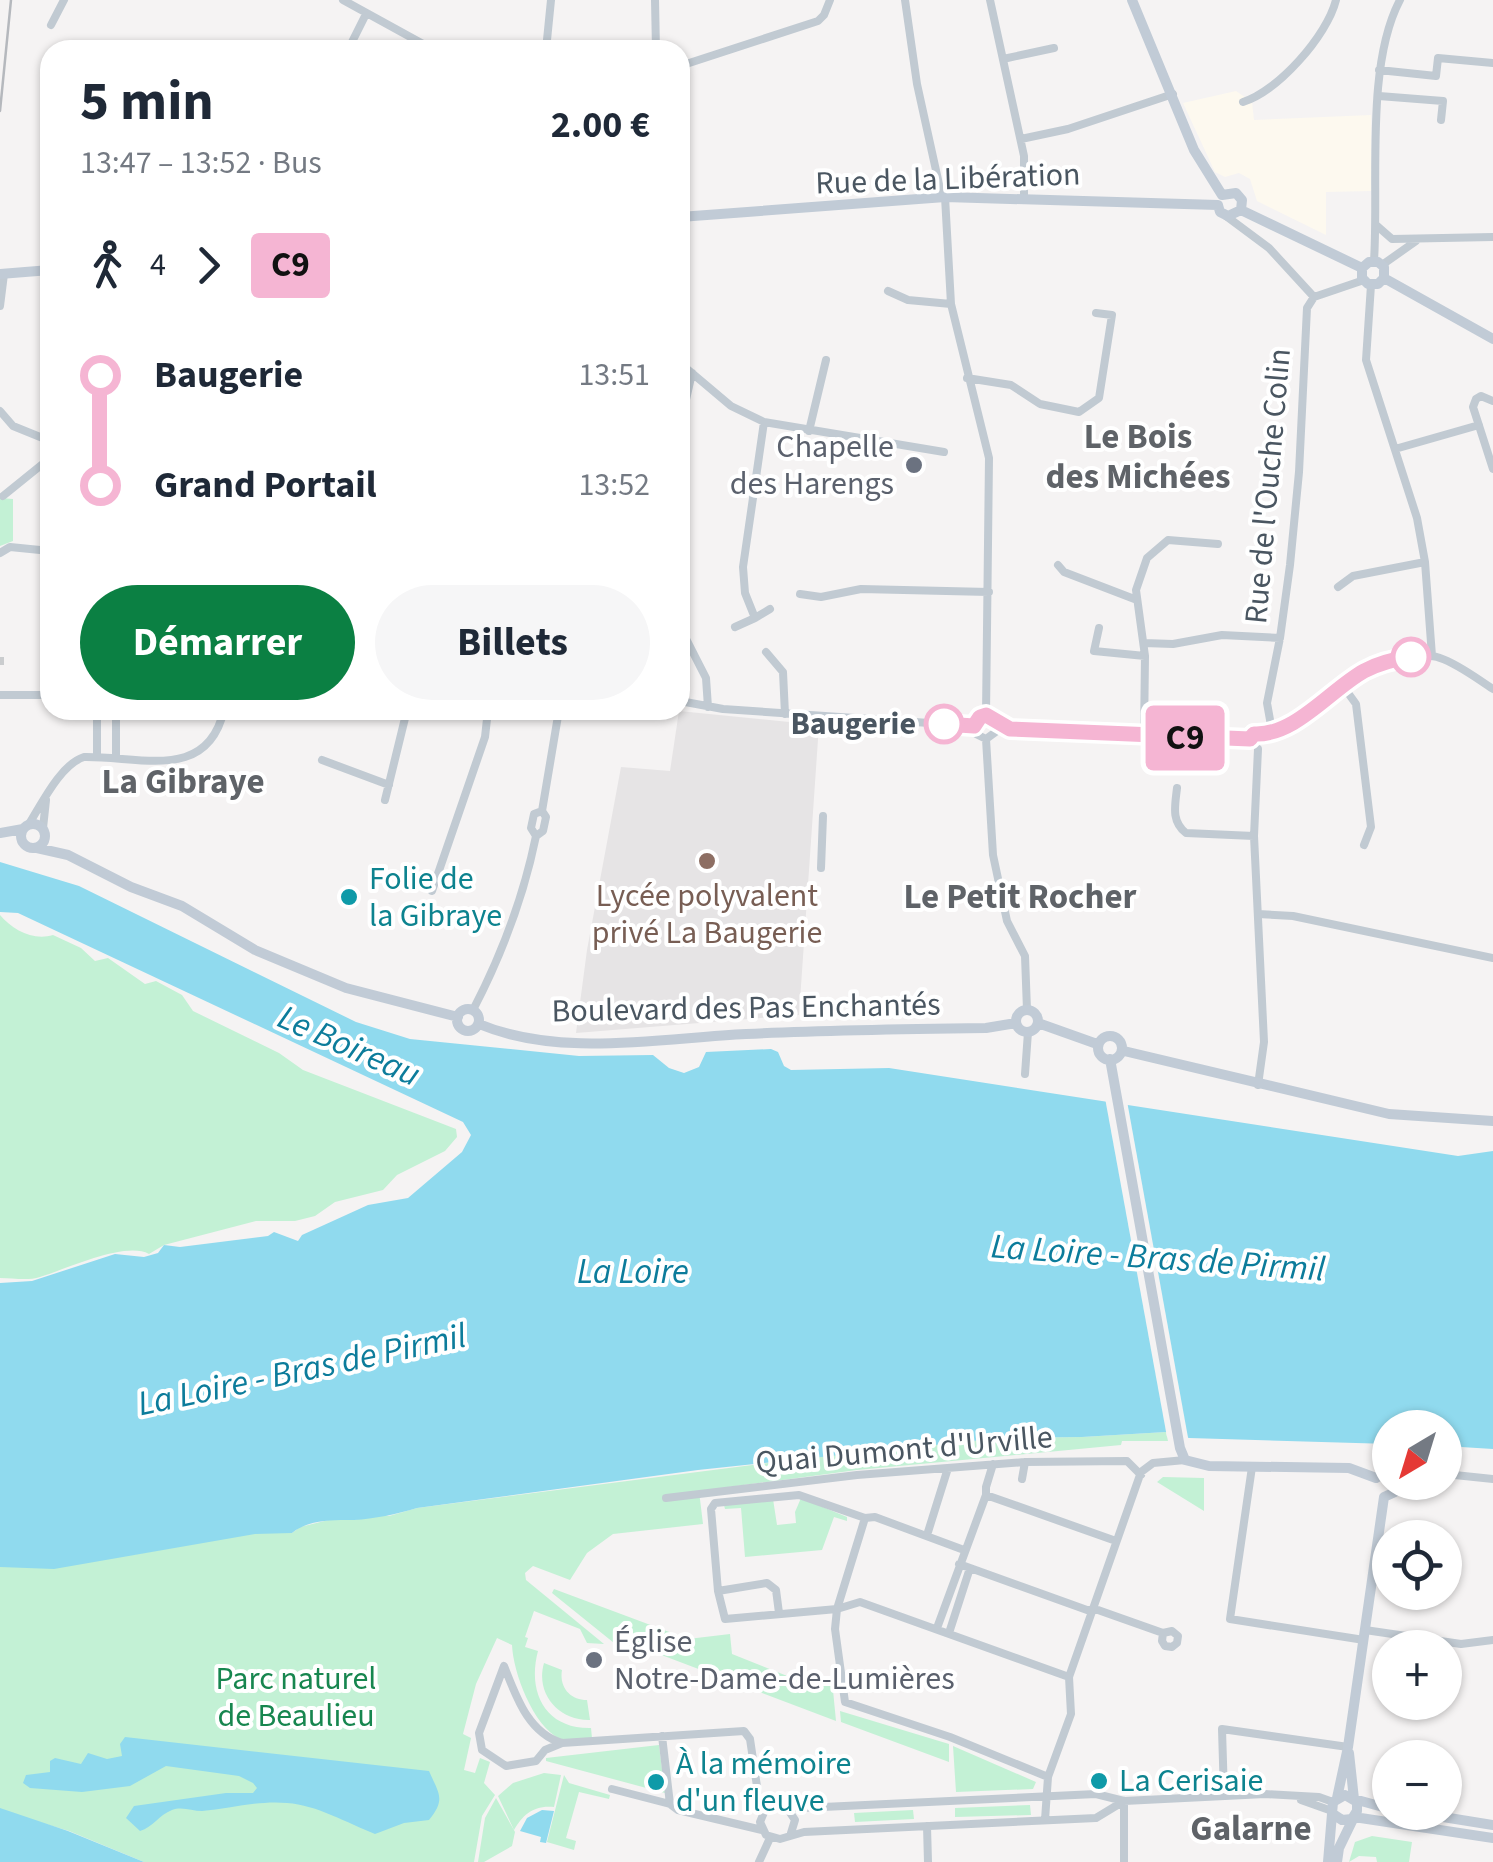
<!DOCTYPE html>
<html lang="fr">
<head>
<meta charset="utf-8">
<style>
  body { margin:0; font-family:"Source Sans 3",sans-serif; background:#f6f6f7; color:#1f2937; height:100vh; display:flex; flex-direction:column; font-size:38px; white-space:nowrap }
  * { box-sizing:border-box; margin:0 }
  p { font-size:32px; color:#747a83 }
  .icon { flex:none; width:55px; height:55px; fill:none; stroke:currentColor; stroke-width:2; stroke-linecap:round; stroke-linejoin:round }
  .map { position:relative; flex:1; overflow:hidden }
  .panel { position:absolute; left:40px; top:40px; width:650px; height:680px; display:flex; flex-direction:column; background:#fff; border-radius:30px; box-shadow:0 2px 8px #0004 }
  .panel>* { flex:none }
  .badge { padding:0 20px; border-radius:8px; font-size:35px; line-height:65px }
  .needle { width:65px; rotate:218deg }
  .buttons { position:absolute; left:1372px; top:1410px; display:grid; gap:20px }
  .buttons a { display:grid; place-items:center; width:90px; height:90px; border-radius:50%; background:#fff; box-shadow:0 2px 8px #0004; font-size:50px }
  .map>.badge { position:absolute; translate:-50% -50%; box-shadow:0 0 0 5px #fff }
  .legs { display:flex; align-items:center; gap:15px; height:110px; padding:0 40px; font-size:32px }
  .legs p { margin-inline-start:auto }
  .headline { display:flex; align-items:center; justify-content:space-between; height:170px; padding:0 40px }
  h1 { font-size:55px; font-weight:700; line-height:75px }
  .button { display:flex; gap:20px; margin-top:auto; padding:20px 40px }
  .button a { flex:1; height:115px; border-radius:60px; background:#0b8043; color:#fff; font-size:40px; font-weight:700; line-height:115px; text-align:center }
  .button a+a { background:#f6f6f7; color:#1f2937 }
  ul { padding:0 40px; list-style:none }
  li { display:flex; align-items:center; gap:35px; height:110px; font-size:38px }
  li i { display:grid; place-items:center; width:15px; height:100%; margin:0 12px; background:currentColor }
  li i::after { content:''; width:25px; height:25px; margin:-12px; border:8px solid; border-radius:50%; background:#fff }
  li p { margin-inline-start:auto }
  li:first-child i { background:linear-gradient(#0000 50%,currentColor 0) }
  li:last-child i { background:linear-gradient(currentColor 50%,#0000 0) }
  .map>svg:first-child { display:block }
</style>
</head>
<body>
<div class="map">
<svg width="1493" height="1862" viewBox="0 0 1493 1862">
  <rect width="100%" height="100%" fill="#f5f3f3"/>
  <path fill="#fdf9ef" d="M1236 91 1252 102 1254 120 1371 115V191L1326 192V235L1257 201 1250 179 1239 173 1225 177 1215 172 1183 103Z"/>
  <path fill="#e6e4e5" d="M679 711 819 725 799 1015 576 1033 587 950 621 767 670 771Z"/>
  <path fill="#c3f1d5" d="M0 498 13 499V541L0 546Z
    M0 915C13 930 33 941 53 935L81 948 95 961 108 958 145 984 156 981 182 995 193 1011 279 1053 303 1070 456 1129 457 1137 445 1151 397 1175 383 1190 335 1202 315 1216 295 1221H256L164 1245 149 1254C125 1241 67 1269 40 1277 28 1281 13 1278 0 1278Z
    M1166 1432 1168 1441H1122L1121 1445 857 1470 699 1491 703 1524 613 1534 587 1553 570 1580 533 1566 525 1573 526 1580 604 1644 587 1643 580 1629 534 1611 525 1637 528 1638 525 1647 538 1651C527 1692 545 1729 591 1728L592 1738C582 1739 569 1743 560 1739 533 1726 513 1672 512 1645L497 1638 476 1684 463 1734 471 1738 464 1770 475 1773 480 1758 490 1762 484 1783 495 1795 482 1816 474 1862H144L69 1831 29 1819 0 1826V1553L131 1555 255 1533H292L300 1527 341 1517 354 1520 375 1514 389 1516 417 1508 886 1448 1001 1438 1082 1437Z
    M1163 1477 1204 1478V1511L1157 1482Z
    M801 1498 847 1517V1521L834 1517 822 1550 745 1557 741 1508 725 1509 724 1505 773 1499 777 1525 796 1523 795 1512Z
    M554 1589 688 1639 730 1634 732 1654 805 1683 832 1680 836 1721 635 1645 619 1647 552 1593Z
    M544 1663 562 1670C559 1687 570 1700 587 1700L590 1720C559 1721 535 1694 544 1663Z
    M840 1711 949 1744V1762L841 1722Z
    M659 1745 665 1793 546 1761V1758Z
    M953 1746 1036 1782 1033 1789 956 1792Z
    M544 1773 561 1775 554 1807C533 1805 523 1815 514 1830L498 1796 513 1783Z
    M564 1775 569 1783 610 1795 609 1799 579 1792 566 1838 576 1841 574 1850 547 1842Z
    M496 1798 515 1832 512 1846 484 1862H478L485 1818Z
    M1030 1805 1031 1815 955 1817V1808Z
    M913 1810 914 1819 855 1822 854 1813Z
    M1372 1836 1412 1842 1409 1862H1377L1376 1857 1359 1856 1349 1862 1355 1842Z"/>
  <path fill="#90daee" d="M0 862 79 886 356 1022 410 1039 579 1056 653 1055 669 1068 684 1073 699 1067 706 1052 771 1049 778 1052 784 1066 791 1070 889 1068 1458 1156 1493 1151V1449L1445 1446V1428H1390V1444L1189 1438 1166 1432 1082 1437 1001 1438 698 1470 417 1508C397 1514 374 1519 354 1520 333 1520 309 1519 292 1533L255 1534 54 1569 0 1567V1283L32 1281 115 1254 144 1257 158 1253 164 1245 180 1247 268 1236 274 1232 298 1241 302 1235 368 1205 408 1198 462 1152 471 1135 463 1122 18 913 0 912Z
    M125 1737 429 1771C439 1794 446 1799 429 1820L404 1823 375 1834C347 1823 317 1805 287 1803 259 1800 230 1809 202 1811 192 1811 182 1806 172 1810 159 1815 153 1827 140 1831L126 1818 134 1806 226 1793H253L257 1788 253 1783 239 1776 166 1766 130 1786 82 1792 30 1788 23 1783 26 1775 50 1772V1761L55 1758 81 1764 88 1753 107 1759 122 1756 120 1744Z
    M0 1808 68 1831 144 1862H0Z
    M542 1810 554 1811 546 1843 540 1842 541 1837 520 1831 527 1818Z"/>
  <path fill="#f5f3f3" d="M1105 1098 1127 1101 1189 1443 1167 1437Z"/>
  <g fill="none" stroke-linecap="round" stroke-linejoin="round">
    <path stroke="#caccce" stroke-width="8" stroke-dasharray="8 4" stroke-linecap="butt" d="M0 661H4"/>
    <path stroke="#c1cad2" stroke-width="8" d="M343 0 434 50
      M655 0 656 50
      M905 0 917 84 939 184 945 197 951 304 989 458 986 715
      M990 0 1024 156V198
      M51 25 64 0
      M348 50 366 14
      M546 50 551 0
      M1003 59 1054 48
      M680 66 818 21 824 15 830 0
      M1379 70 1436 76 1438 58 1493 63
      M1379 96 1443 101 1441 120
      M1243 102C1278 91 1327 36 1336 0
      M1021 139 1068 129 1173 94
      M1226 216 1269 248 1314 297
      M1376 225 1392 239 1493 237
      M1374 261C1379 185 1365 66 1400 0
      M1382 265 1416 241
      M1371 285 1366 360 1417 518 1425 562 1432 656
      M888 291 908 300 951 304
      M0 306 4 274
      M680 363 731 406 764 422 944 452
      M967 378 1011 385 1040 404 1079 412 1099 398 1112 315 1096 313
      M1493 401 1481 396 1476 399 1473 407 1493 469
      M0 411 13 426 50 441
      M680 426 692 373
      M809 431 826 360
      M1395 449 1479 425
      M3 496 50 458
      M0 553 10 547 50 551
      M1058 565 1064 572 1137 600
      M1338 587 1353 576 1425 562
      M800 594 821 597 861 589 989 592
      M755 618 770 609
      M680 627 706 678 708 707
      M735 627 755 618 745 593 743 567 764 422
      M1099 628 1094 651 1145 656
      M1144 643 1173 644 1222 635 1280 638
      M766 652 783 672 785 714
      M1343 686 1356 704 1371 827 1364 845
      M0 695H50
      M680 701 723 709 974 726
      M97 710V757
      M116 710V757
      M974 726 976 734 986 739 997 731 1010 729 1250 739 1254 733C1296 736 1330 690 1365 671 1379 663 1394 659 1409 657 1419 656 1430 654 1440 658 1458 664 1476 678 1493 689
      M974 726 980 717 986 715 1004 727
      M1272 731 1267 703 1280 638 1290 565 1299 472 1307 308 1314 297 1364 280
      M1144 736 1145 656 1136 590 1147 558 1168 540 1218 544
      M986 739 993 855 1007 921 1025 956 1027 1010
      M322 760 389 785
      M1177 788C1175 806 1171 821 1186 833L1254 836
      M385 800 407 710
      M29 824C42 803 61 764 84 757 141 756 207 782 224 710
      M43 828 46 800
      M536 836 543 831 546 817 542 811 559 710
      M821 868 823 816
      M432 891 485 737 488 710
      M1258 914 1293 916 1493 958
      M473 1010C501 956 524 895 536 836L531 828 534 814 542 811
      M1025 1074 1028 1032
      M1258 1085 1264 1042 1254 836 1258 749
      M1252 1467 1230 1619 1364 1640
      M1445 1474 1493 1479
      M1022 1479 1025 1462
      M986 1495 1116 1541
      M666 1498 857 1475 1025 1462 1127 1461 1141 1475
      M865 1518 837 1609 835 1629 845 1702 950 1737 1048 1777
      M928 1532 948 1468
      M964 1550 875 1517 865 1518 799 1495 715 1503 711 1509 718 1591 725 1619 837 1609 860 1602 1069 1677
      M959 1564 1087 1610H1098L1163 1633 1172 1631 1178 1636 1177 1643 1172 1647 1165 1646 1162 1641 1163 1633
      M718 1591 767 1583 776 1590 779 1613
      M937 1628 986 1495V1487L993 1464
      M1365 1630 1461 1644 1493 1640
      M949 1633 970 1568
      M662 1736 670 1804
      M562 1743 545 1750 536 1761 506 1766 482 1750 479 1733 504 1666C516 1696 528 1733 562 1743L744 1731 750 1739 759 1800 765 1810
      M612 1789 670 1804 678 1810 762 1830
      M1224 1795 1222 1729 1348 1747
      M1301 1800 1332 1811
      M1124 1801 1096 1818 804 1832 780 1839 766 1835 760 1822 765 1810 777 1805 802 1808 1096 1794 1124 1801 1265 1794 1319 1797 1333 1802
      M787 1808 795 1820 791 1833
      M1045 1820 1048 1777 1071 1714 1069 1677 1141 1472 1153 1463 1185 1460
      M927 1826 928 1862
      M759 1862 770 1838
      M1124 1862V1801"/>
    <path stroke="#c1cbd6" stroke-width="10" d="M1132 0 1194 150 1222 195
      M1222 195 1236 193 1242 200 1241 210
      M1218 205 1220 212 1228 216 1241 210
      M1241 210 1362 268
      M680 217 945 197 1218 205
      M1362 268 1369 262H1378L1384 267V278
      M1362 268V278L1368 284H1378L1384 278
      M0 274 50 270
      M1384 278 1493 339
      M21 836a12 12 0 1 1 24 0a12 12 0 1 1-24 0Z
      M0 833 23 829
      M37 848 68 855 131 887 182 906 255 950 346 988 458 1017
      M457 1020a11 11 0 1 1 22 0a11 11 0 1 1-22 0Z
      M1016 1021a11 11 0 1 1 22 0a11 11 0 1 1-22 0Z
      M1038 1023 1097 1044
      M479 1024C560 1058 661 1038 746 1034 826 1030 906 1029 986 1028L1016 1023
      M1098 1048a12 12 0 1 1 24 0a12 12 0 1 1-24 0Z
      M1124 1051 1389 1114 1493 1121
      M1110 1059 1180 1448 1185 1460 1209 1466 1349 1468 1376 1478
      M1376 1478 1382 1474 1390 1475
      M1384 1497 1395 1492 1396 1482
      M1349 1753 1354 1799 1390 1809
      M1337 1798 1348 1747 1384 1497
      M1412 1812 1493 1825
      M1328 1862 1333 1802 1345 1795 1357 1802V1811L1352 1819 1342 1820 1333 1814
      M1337 1862 1339 1848 1354 1817 1493 1838"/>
    <path stroke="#b5b8bd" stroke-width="2.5" d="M0 111 11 0"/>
  </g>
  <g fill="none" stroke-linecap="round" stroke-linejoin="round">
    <g stroke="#fff" stroke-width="22">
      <path id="line-1" d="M944 724 974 726 980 717 986 715 1010 729 1250 739 1254 734C1295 736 1330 690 1364 671 1379 663 1395 659 1411 657"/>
    </g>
    <use href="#line-1" stroke="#f5b5d3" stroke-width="15"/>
  </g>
  <g fill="#6b7280" stroke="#fff" stroke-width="4">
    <circle cx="914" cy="465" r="10"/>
    <circle cx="594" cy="1660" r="10"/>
  </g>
  <g fill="#fff" stroke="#f5b5d3" stroke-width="5">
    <circle cx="1411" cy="657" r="18"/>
    <circle cx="944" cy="724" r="18"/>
  </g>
  <circle fill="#8d6e63" stroke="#fff" stroke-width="4" cx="707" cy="861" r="10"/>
  <g fill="#0f9aa8" stroke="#fff" stroke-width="4">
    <circle cx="349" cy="897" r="10"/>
    <circle cx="1099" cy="1781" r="10"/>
    <circle cx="656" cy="1782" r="10"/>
  </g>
  <g text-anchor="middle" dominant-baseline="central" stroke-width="8" stroke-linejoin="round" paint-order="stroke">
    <g font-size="32" fill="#4a5661" stroke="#fff">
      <text transform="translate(948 179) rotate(-2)">Rue de la Libération</text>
      <text transform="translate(1268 486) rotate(-85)">Rue de l'Ouche Colin</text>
      <text transform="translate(746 1008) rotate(-1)">Boulevard des Pas Enchantés</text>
      <text transform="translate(904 1450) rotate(-5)">Quai Dumont d'Urville</text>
    </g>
    <g font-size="32" fill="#5b616d" stroke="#fff" text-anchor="end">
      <text x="894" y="447">Chapelle<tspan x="894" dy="37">des Harengs</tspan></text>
      <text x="614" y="1642" text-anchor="start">Église<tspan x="614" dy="37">Notre-Dame-de-Lumières</tspan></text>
    </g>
    <g font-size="32" font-weight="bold" fill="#4a5661" stroke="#fff" text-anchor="end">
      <text x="916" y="724">Baugerie</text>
    </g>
    <g font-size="32" fill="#0d838f" stroke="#fff" text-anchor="start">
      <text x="369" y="879">Folie de<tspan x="369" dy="37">la Gibraye</tspan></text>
      <text x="676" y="1764">À la mémoire<tspan x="676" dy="37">d'un fleuve</tspan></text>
      <text x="1119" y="1781">La Cerisaie</text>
    </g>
    <g font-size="32" fill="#785e54" stroke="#fff">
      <text x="707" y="896">Lycée polyvalent<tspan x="707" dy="37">privé La Baugerie</tspan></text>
    </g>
    <g font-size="32" fill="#17864f" stroke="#fff">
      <text x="296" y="1679">Parc naturel<tspan x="296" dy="37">de Beaulieu</tspan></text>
    </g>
    <g font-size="35" font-weight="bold" fill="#5f6368" stroke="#fff">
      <text x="1138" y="437">Le Bois<tspan x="1138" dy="40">des Michées</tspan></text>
      <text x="183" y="782">La Gibraye</text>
      <text x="1020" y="897">Le Petit Rocher</text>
      <text x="1251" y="1829">Galarne</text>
    </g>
    <g font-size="35" font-style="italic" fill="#0c7c9b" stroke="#fff">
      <text transform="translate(349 1046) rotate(24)">Le Boireau</text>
      <text transform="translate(1158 1258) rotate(4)">La Loire - Bras de Pirmil</text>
      <text x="633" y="1272">La Loire</text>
      <text transform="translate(302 1370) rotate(-12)">La Loire - Bras de Pirmil</text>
    </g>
  </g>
</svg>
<div class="buttons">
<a><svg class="needle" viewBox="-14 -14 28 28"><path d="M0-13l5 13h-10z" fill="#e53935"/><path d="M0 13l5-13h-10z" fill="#747a83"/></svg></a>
<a><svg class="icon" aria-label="locate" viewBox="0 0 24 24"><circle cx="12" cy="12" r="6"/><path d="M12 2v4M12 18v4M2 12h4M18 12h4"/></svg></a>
<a>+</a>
<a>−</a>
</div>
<b class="badge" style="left:1185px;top:738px;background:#f5b5d3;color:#111">C9</b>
<section class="panel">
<div class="headline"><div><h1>5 min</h1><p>13:47 – 13:52 · Bus</p></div><b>2.00 €</b></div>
<div class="legs"><svg class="icon" aria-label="walk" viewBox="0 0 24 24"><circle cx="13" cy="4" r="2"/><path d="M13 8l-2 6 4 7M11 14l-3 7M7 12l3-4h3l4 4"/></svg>4<svg class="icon" aria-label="forward" viewBox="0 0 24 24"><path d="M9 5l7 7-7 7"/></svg><b class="badge" style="background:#f5b5d3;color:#111">C9</b></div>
<ul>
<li><i style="color:#f5b5d3"></i><b>Baugerie</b><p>13:51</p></li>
<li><i style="color:#f5b5d3"></i><b>Grand Portail</b><p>13:52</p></li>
</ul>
<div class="button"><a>Démarrer</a><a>Billets</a></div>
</section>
</div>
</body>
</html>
